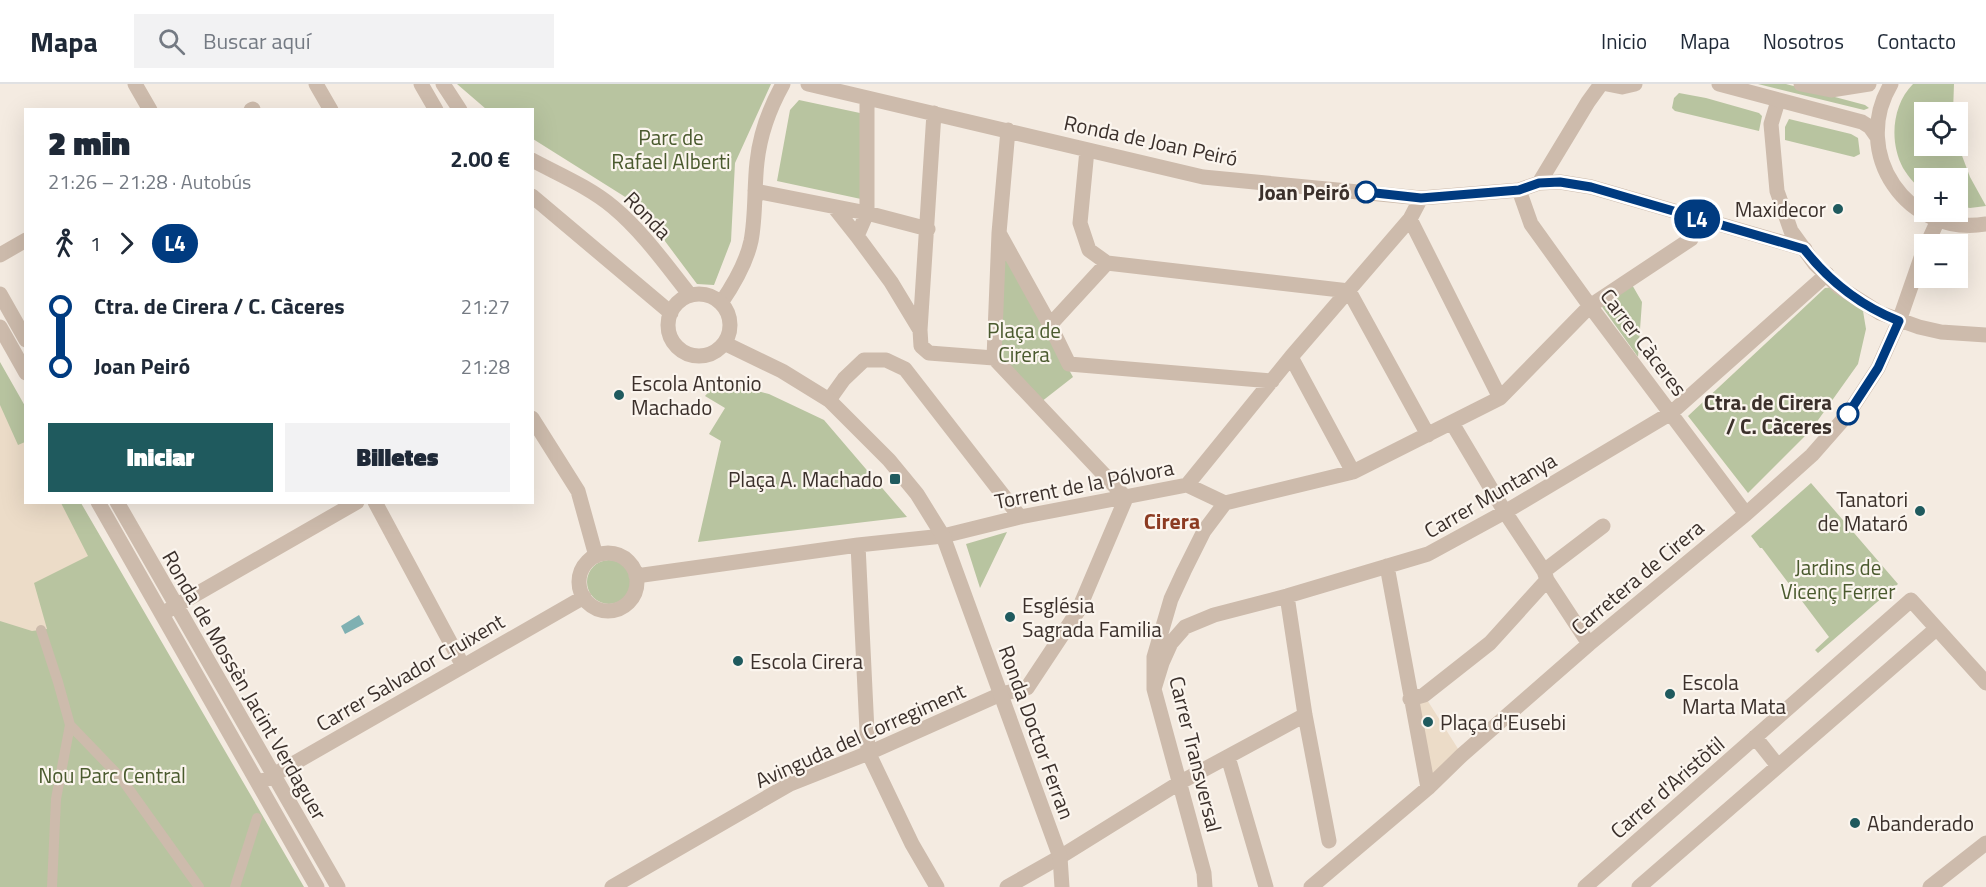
<!DOCTYPE html>
<html lang="es">
<head>
<meta charset="utf-8">
<style>
  body { margin:0; font-family:"Titillium Web",sans-serif; background:#f2f2f3; color:#1f2937; height:100vh; display:flex; flex-direction:column; font-size:22px; white-space:nowrap }
  * { box-sizing:border-box; margin:0 }
  p { font-size:20px; color:#747a83 }
  .icon { flex:none; width:33px; height:33px; fill:none; stroke:currentColor; stroke-width:2; stroke-linecap:round; stroke-linejoin:round }
  .map { position:relative; flex:1; overflow:hidden }
  .side { position:absolute; left:24px; top:24px; width:510px; height:396px; display:flex; flex-direction:column; background:#fff; border-radius:0px; box-shadow:0 6px 24px #0002 }
  .side>* { flex:none }
  .badge { padding:0 12px; border-radius:20px; font-size:21px; line-height:39px }
  .fabs { position:absolute; left:1914px; top:18px; display:grid; gap:12px }
  .fabs a { display:grid; place-items:center; width:54px; height:54px; border-radius:0px; background:#fff; box-shadow:0 6px 24px #0002; font-size:30px }
  .map>.badge { position:absolute; translate:-50% -50%; box-shadow:0 0 0 3px #fff }
  .legs { display:flex; align-items:center; gap:9px; height:66px; padding:0 24px; font-size:20px }
  .legs p { margin-inline-start:auto }
  .summary { display:flex; align-items:center; justify-content:space-between; height:102px; padding:0 24px }
  h1 { font-size:33px; font-weight:800; line-height:45px }
  .button { display:flex; gap:12px; margin-top:auto; padding:12px 24px }
  .button a { flex:1; height:69px; border-radius:0px; background:#1f5a5e; color:#fff; font-size:24px; font-weight:800; line-height:69px; text-align:center }
  .button a+a { background:#f2f2f3; color:#1f2937 }
  ul { padding:0 24px; list-style:none }
  li { display:flex; align-items:center; gap:21px; height:60px; font-size:22px }
  li i { display:grid; place-items:center; width:9px; height:100%; margin:0 8px; background:currentColor }
  li i::after { content:''; width:15px; height:15px; margin:-8px; border:4px solid; border-radius:50%; background:#fff }
  li p { margin-inline-start:auto }
  li:first-child i { background:linear-gradient(#0000 50%,currentColor 0) }
  li:last-child i { background:linear-gradient(currentColor 50%,#0000 0) }
  header { display:flex; align-items:center; gap:36px; box-sizing:border-box; height:84px; padding:0 30px; background:#fff; border-bottom:2px solid #e0e1e3 }
  header strong { font-size:28px }
  nav { display:flex; gap:33px; margin-inline-start:auto; font-size:21px }
  .search { width:420px; height:54px; background:#f2f2f3; display:flex; align-items:center; gap:15px; box-sizing:border-box; padding:0 21px; border-radius:0px; color:#747a83; font-size:22px }
  .map>svg:first-child { display:block }
</style>
</head>
<body>
<header>
<strong>Mapa</strong>
<div class="search"><svg class="icon" aria-label="search" viewBox="0 0 24 24"><circle cx="10" cy="10" r="6"/><path d="M15 15l6 6"/></svg>Buscar aquí</div>
<nav><a>Inicio</a><a>Mapa</a><a>Nosotros</a><a>Contacto</a></nav>
</header>
<div class="map">
<svg width="1986" height="803" viewBox="0 0 1986 803">
  <rect width="100%" height="100%" fill="#f4ebe1"/>
  <path fill="#b8c4a0" d="M457 0H771L735 79 731 157 714 201 697 200 638 121 533 55 532 26 486 25Z
    M1758 0H1786L1865 21 1869 24 1864 26Z
    M1913 0H1954L1953 28H1924V62L1958 61 1970 93 1986 122 1970 124 1958 122V94H1924V109C1916 101 1909 94 1903 84 1889 58 1892 21 1913 0Z
    M1679 9 1706 14 1759 29 1762 32 1759 47 1675 27 1672 24 1674 14Z
    M799 16 860 29 861 115 777 97 790 26Z
    M1789 35 1851 50 1858 54 1860 70 1854 73 1785 56V43Z
    M1004 170 1073 293 1041 318 997 267Z
    M1631 199 1642 218 1638 273 1600 220Z
    M1835 203 1863 227 1866 245 1858 280 1811 346 1748 409 1688 332 1825 204Z
    M0 278 25 322 26 418 81 419 304 803H0Z
    M742 303 769 310 824 336 907 433 698 458 721 357 709 350 725 324 705 312 712 304Z
    M1811 399 1898 500 1818 569 1815 566 1829 553 1762 464H1760L1751 452Z
    M1007 448 980 504 966 460Z
    M587 498a22 22 0 1 1 44 0a22 22 0 1 1-44 0Z"/>
  <path fill="#ecdcc8" d="M0 321 18 361 25 358 26 418 61 419 88 472 34 499 47 545 32 547 0 537Z
    M1424 611 1462 671 1428 704 1410 615Z"/>
  <path fill="#7fb0b2" d="M359 531 364 540 345 550 341 542Z"/>
  <g fill="none" stroke-linecap="round" stroke-linejoin="round">
    <path stroke="#cdbbac" stroke-width="10" d="M41 546 58 598 70 641 56 715 52 803
      M70 641 121 694 199 803
      M235 803 257 734"/>
    <path stroke="#cdbbac" stroke-width="15" d="M135 0 150 26
      M316 0 331 26
      M808 0 1203 93 1421 114 1519 106 1539 99 1560 98 1591 103 1805 165
      M1607 0 1622 3 1635 0
      M1778 17 1771 40 1777 107 1791 147 1815 180 1839 203 1880 229 1919 243 1941 248 1986 251
      M251 26 253 25
      M1087 66 1080 139 1089 166 1107 179 1349 207 1428 351
      M1539 99 1588 18 1601 0
      M1519 106 1531 140 1590 222 1746 430
      M755 107 867 129 928 145
      M1410 135 1500 314
      M999 149 1050 241 1069 280 1272 297
      M857 152 867 129V14
      M1927 160 1938 136
      M0 171 26 156
      M0 210 26 256
      M721 219C734 200 746 180 751 157 756 131 754 104 757 78 760 50 769 25 783 0
      M1050 241 1107 179
      M0 243 26 289
      M920 246 934 29
      M1291 273 1353 388
      M994 274 999 149 1008 46
      M829 316 844 295 864 276H886L905 285 1020 433
      M532 334 578 407 596 472
      M1452 339 1505 428 1544 487 1547 496 1589 560
      M1187 401 1291 273 1410 135 1421 114
      M98 418 317 803
      M117 418 338 803
      M375 418 463 582
      M858 461 868 668 912 760 937 803
      M579 498a29 29 0 1 1 58 0a29 29 0 1 1-58 0Z
      M1387 482 1428 704
      M1544 487 1603 442
      M636 492 858 461 943 452 1020 433 1187 401 1225 419 1353 388 1500 314 1590 222 1691 155 1699 136
      M1287 512 1305 631 1329 757
      M167 527 357 418
      M1154 605 1162 579 1171 559 1185 543 1214 531 1287 512 1428 470 1505 428 1671 329 1827 190
      M1410 615 1424 611 1490 559 1547 496
      M1755 653 1778 682
      M1228 673 1266 803
      M263 697 584 513
      M612 803 790 700 871 668 1001 610 1027 604 1078 527 1126 414 994 274 929 269 921 262 920 246 891 198 857 152 834 123
      M1007 803 1060 773 1179 699 1305 631
      M1205 803 1204 789 1154 605V573L1171 515 1184 487 1204 447 1225 419
      M1311 803 1428 704 1462 671 1589 560 1746 430 1812 371 1848 330 1878 284 1899 237 1924 165
      M1585 803 1911 516 1986 599
      M1639 803 1936 545
      M1930 803 1986 759"/>
    <path stroke="#cdbbac" stroke-width="15" d="M421 0 436 26
      M443 0 460 26
      M1719 0 1862 38 1870 43 1877 53
      M1801 0 1831 6 1869 0
      M1891 0C1850 69 1907 153 1986 140
      M532 76C560 91 589 103 613 123 643 148 666 181 690 211
      M532 112 671 229
      M668 241a31 31 0 1 1 62 0a31 31 0 1 1-62 0Z
      M724 259 782 287 829 316 889 376 917 410 943 452 1060 773 1062 803"/>
  </g>
  <g fill="none" stroke-linecap="round" stroke-linejoin="round">
    <g stroke="#fff" stroke-width="14">
      <path id="line-1" d="M1366 108 1421 114 1519 106 1539 99 1560 98 1591 103 1804 165C1829 197 1861 222 1899 237L1878 284 1848 330"/>
    </g>
    <use href="#line-1" stroke="#003b80" stroke-width="9"/>
  </g>
  <g fill="#fff" stroke="#003b80" stroke-width="3">
    <circle cx="1366" cy="108" r="10"/>
    <circle cx="1848" cy="330" r="10"/>
  </g>
  <g fill="#1f5a5e" stroke="#fbf5ee" stroke-width="2">
    <circle cx="1838" cy="125" r="6"/>
    <circle cx="619" cy="311" r="6"/>
    <rect x="889" y="389" width="12" height="12" rx="3"/>
    <circle cx="1920" cy="427" r="6"/>
    <circle cx="1010" cy="533" r="6"/>
    <circle cx="738" cy="577" r="6"/>
    <circle cx="1670" cy="610" r="6"/>
    <circle cx="1428" cy="638" r="6"/>
    <circle cx="1855" cy="739" r="6"/>
  </g>
  <g text-anchor="middle" dominant-baseline="central" stroke-width="4.5" stroke-linejoin="round" paint-order="stroke">
    <g font-size="21" fill="#4a5a2e" stroke="#fbf5ee">
      <text x="671" y="53">Parc de<tspan x="671" dy="24">Rafael Alberti</tspan></text>
      <text x="1024" y="246">Plaça de<tspan x="1024" dy="24">Cirera</tspan></text>
      <text x="1838" y="483">Jardins de<tspan x="1838" dy="24">Vicenç Ferrer</tspan></text>
      <text x="112" y="691">Nou Parc Central</text>
    </g>
    <g font-size="21" fill="#3b302b" stroke="#fbf5ee">
      <text transform="translate(1151 56) rotate(12)">Ronda de Joan Peiró</text>
      <text transform="translate(648 131) rotate(46)">Ronda</text>
      <text transform="translate(1644 258) rotate(53)">Carrer Càceres</text>
      <text transform="translate(1084 400) rotate(-11)">Torrent de la Pólvora</text>
      <text transform="translate(1490 411) rotate(-30)">Carrer Muntanya</text>
      <text transform="translate(1637 493) rotate(-40)">Carretera de Cirera</text>
      <text transform="translate(410 588) rotate(-30)">Carrer Salvador Cruixent</text>
      <text transform="translate(245 601) rotate(60)">Ronda de Mossèn Jacint Verdaguer</text>
      <text transform="translate(1037 648) rotate(70)">Ronda Doctor Ferran</text>
      <text transform="translate(860 651) rotate(-24)">Avinguda del Corregiment</text>
      <text transform="translate(1196 670) rotate(76)">Carrer Transversal</text>
      <text transform="translate(1667 703) rotate(-41)">Carrer d'Aristòtil</text>
    </g>
    <g font-size="21" font-weight="bold" fill="#3b302b" stroke="#fbf5ee" text-anchor="end">
      <text x="1350" y="108">Joan Peiró</text>
      <text x="1832" y="318">Ctra. de Cirera<tspan x="1832" dy="24">/ C. Càceres</tspan></text>
    </g>
    <g font-size="21" fill="#3b302b" stroke="#fbf5ee" text-anchor="start">
      <text x="1826" y="125" text-anchor="end">Maxidecor</text>
      <text x="631" y="299">Escola Antonio<tspan x="631" dy="24">Machado</tspan></text>
      <text x="883" y="395" text-anchor="end">Plaça A. Machado</text>
      <text x="1908" y="415" text-anchor="end">Tanatori<tspan x="1908" dy="24">de Mataró</tspan></text>
      <text x="1022" y="521">Església<tspan x="1022" dy="24">Sagrada Familia</tspan></text>
      <text x="750" y="577">Escola Cirera</text>
      <text x="1682" y="598">Escola<tspan x="1682" dy="24">Marta Mata</tspan></text>
      <text x="1440" y="638">Plaça d'Eusebi</text>
      <text x="1867" y="739">Abanderado</text>
    </g>
    <g font-size="22" font-weight="bold" fill="#8c3b22" stroke="#fbf5ee">
      <text x="1172" y="437">Cirera</text>
    </g>
  </g>
</svg>
<div class="fabs">
<a><svg class="icon" aria-label="locate" viewBox="0 0 24 24"><circle cx="12" cy="12" r="6"/><path d="M12 2v4M12 18v4M2 12h4M18 12h4"/></svg></a>
<a>+</a>
<a>−</a>
</div>
<b class="badge" style="left:1697px;top:135px;background:#003b80;color:#fff">L4</b>
<section class="side">
<div class="summary"><div><h1>2 min</h1><p>21:26 – 21:28 · Autobús</p></div><b>2.00 €</b></div>
<div class="legs"><svg class="icon" aria-label="walk" viewBox="0 0 24 24"><circle cx="13" cy="4" r="2"/><path d="M13 8l-2 6 4 7M11 14l-3 7M7 12l3-4h3l4 4"/></svg>1<svg class="icon" aria-label="forward" viewBox="0 0 24 24"><path d="M9 5l7 7-7 7"/></svg><b class="badge" style="background:#003b80;color:#fff">L4</b></div>
<ul>
<li><i style="color:#003b80"></i><b>Ctra. de Cirera / C. Càceres</b><p>21:27</p></li>
<li><i style="color:#003b80"></i><b>Joan Peiró</b><p>21:28</p></li>
</ul>
<div class="button"><a>Iniciar</a><a>Billetes</a></div>
</section>
</div>
</body>
</html>
